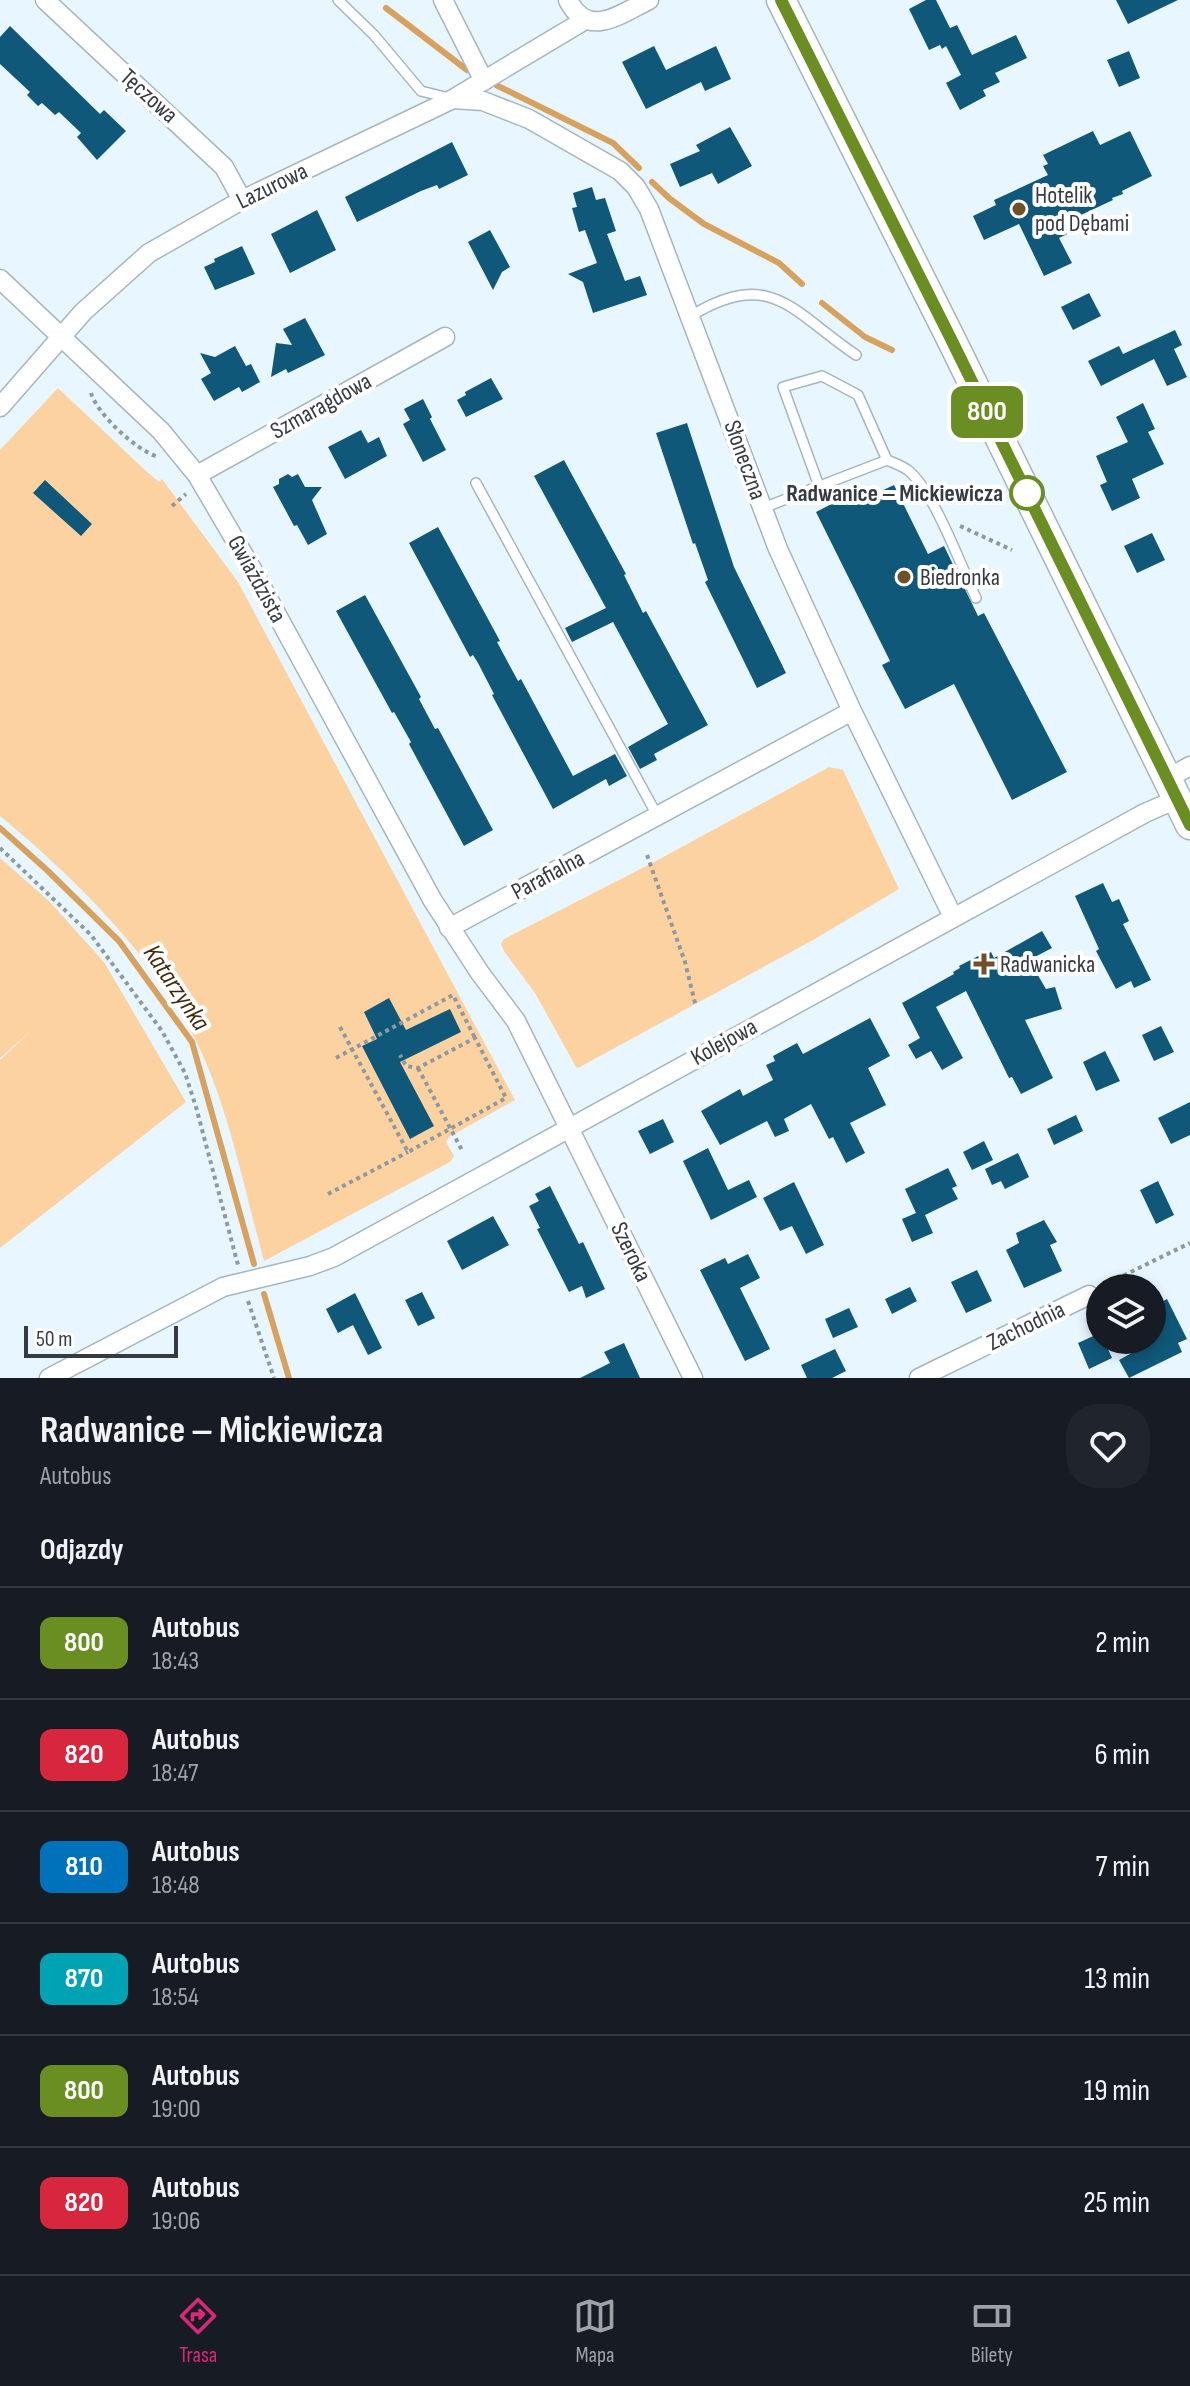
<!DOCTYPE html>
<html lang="pl">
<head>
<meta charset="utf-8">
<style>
  body { margin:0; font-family:"Sofia Sans Condensed",sans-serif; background:#20242c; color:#f1f3f6; height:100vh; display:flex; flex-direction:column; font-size:30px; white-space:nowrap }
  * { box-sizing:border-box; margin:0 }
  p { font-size:26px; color:#9ea1a6 }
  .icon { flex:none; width:44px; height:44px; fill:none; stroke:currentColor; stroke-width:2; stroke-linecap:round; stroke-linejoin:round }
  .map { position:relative; height:1378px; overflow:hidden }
  .drawer { display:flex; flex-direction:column; background:#171b24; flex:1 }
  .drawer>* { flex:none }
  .badge { padding:0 16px; border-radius:12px; font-size:28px; line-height:52px }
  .buttons { position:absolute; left:1086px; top:1274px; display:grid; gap:16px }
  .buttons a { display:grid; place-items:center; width:80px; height:80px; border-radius:50%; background:#171b24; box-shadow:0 4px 12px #0003; font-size:40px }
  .scale { position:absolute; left:24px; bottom:20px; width:154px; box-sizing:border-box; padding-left:8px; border:4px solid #353b40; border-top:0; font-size:22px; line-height:28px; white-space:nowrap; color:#353b40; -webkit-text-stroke:6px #fff; paint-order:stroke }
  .map>.badge { position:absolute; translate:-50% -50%; box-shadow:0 0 0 4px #fff }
  h2 { padding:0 40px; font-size:30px; line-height:72px }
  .round { display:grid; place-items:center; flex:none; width:84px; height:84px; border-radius:32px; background:#20242c }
  .summary { display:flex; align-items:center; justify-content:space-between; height:136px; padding:0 40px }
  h1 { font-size:38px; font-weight:700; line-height:60px }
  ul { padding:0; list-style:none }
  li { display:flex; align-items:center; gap:24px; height:112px; padding:0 40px; border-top:2px solid #363941 }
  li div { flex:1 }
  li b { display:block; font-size:30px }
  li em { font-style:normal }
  li .badge { min-width:88px; font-weight:700; text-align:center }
  .tabs { display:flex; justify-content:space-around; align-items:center; height:112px; border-top:2px solid #363941; background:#171b24; font-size:22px; color:#9ea1a6 }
  .tabs a { display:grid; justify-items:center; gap:4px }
  .tabs .selected { color:#db2777 }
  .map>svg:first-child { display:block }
</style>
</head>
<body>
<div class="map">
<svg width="1190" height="1378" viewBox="0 0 1190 1378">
  <rect width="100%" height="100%" fill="#e8f6ff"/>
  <path fill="#fcd2a1" d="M58 388 146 471 159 482 162 479 238 582 515 1100 449 1137 446 1142 454 1156 450 1162 264 1261C245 1192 229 1109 198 1045 158 960 72 875 0 816V450Z
    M829 767 843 770 899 889 813 940 578 1068 576 1067 535 993 504 951 501 944 504 939 656 861Z
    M0 858 49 901 104 962 186 1102 0 1248V1060L33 1029 0 1058Z"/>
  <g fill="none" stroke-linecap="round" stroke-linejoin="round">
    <path stroke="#d8a25e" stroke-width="6" d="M386 8 467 70
      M496 85 613 143 639 168
      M652 182 669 198 704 224 779 263 802 284
      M822 303 865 337 892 350
      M0 828 48 871 119 941 192 1042 254 1264
      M264 1294 289 1378"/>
  </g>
  <path fill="#105879" d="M926 0H936L950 28 957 25 972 55 1016 35 1027 58 995 73 1000 82 983 90 986 96 960 110 946 83 961 75 946 46 942 49 940 45 929 50 909 9Z
    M1116 0H1178L1128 24Z
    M10 26 100 114 104 110 126 131 97 160 77 137 81 133 59 112 55 115 42 103 38 106 27 95 30 92 0 64V37Z
    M654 46 666 70 716 46 731 79 705 91 701 82 646 109 622 62Z
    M1129 51 1140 78 1119 87 1107 60Z
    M730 127 752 166 718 184 712 173 680 187 670 164 700 151 696 145Z
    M1093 131 1100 145 1130 131 1152 176 1122 191 1123 194 1112 198 1113 200 1081 215 1086 225 1059 238 1072 263 1044 276 1019 224 984 240 973 216 996 205 994 200 1048 175 1043 166 1048 164 1043 155Z
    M452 142 468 175 439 189 437 185 421 191 357 222 345 197Z
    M592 187 596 200 605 198 616 231 607 234 625 281 640 276 647 295 593 313 583 282 568 274 597 263 585 230 579 232 572 208 577 207 573 193Z
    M317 210 336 250 290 273 271 234Z
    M490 230 510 267 502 272 493 290 468 242Z
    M242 246 255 274 215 290 204 267 215 262 214 259Z
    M1089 293 1101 316 1073 330 1061 307Z
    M305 318 325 355 288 373 286 369 271 377 276 343 292 345 283 329Z
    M1175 330 1182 345 1174 349 1187 377 1167 386 1154 359 1101 386 1088 361 1119 346 1123 354Z
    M235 346 246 366 251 364 260 382 242 392 239 387 214 401 201 379 211 373 200 353 215 357Z
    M491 378 503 399 466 417 457 400 466 395 465 392Z
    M423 399 432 417 430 419 446 450 423 462 403 424 410 420 404 409Z
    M1143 403 1155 429 1148 432 1164 464 1132 479 1140 498 1112 511 1100 485 1107 482 1096 456 1128 442 1116 417Z
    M687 423 734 567 786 673 757 688 705 582 708 580 695 543 693 544 656 433Z
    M361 430 368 443 379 437 387 456 345 479 328 447Z
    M564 460 626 574 624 575 643 613 646 611 708 725 654 754 657 760 640 769 628 747 668 724 649 689 613 622 572 642 565 628 606 608 534 476Z
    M288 474 292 477 298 474 305 487H322L312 500 327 534 308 545 297 525 294 526 273 487 279 484V479Z
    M45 480 92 524 81 536 33 493Z
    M894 485 928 554 944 546 978 616 984 613 1067 772 1012 800 954 684 905 709 882 665 890 661 816 512 855 492 860 501Z
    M438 527 500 641 497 642 518 681 521 679 573 776 615 754 627 776 609 786 606 779 553 809 492 695 494 694 478 663 473 655 470 657 409 543Z
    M1152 533 1165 560 1137 573 1124 546Z
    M365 595 421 697 419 699 435 729 438 728 493 830 464 846 409 744 411 742 394 712 392 713 336 611Z
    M1103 883 1112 902 1119 899 1129 921 1123 924 1151 980 1134 988 1131 981 1116 989 1096 951 1099 949 1075 896Z
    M1042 931 1052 948 1029 960 1046 989 1055 987 1062 1009 1025 1020 1053 1078 1021 1094 1012 1077 1009 1078 966 991 936 1007 963 1058 942 1070 931 1051 916 1059 908 1045 920 1038 902 1003 954 974 953 972 960 968 959 966 986 952 987 954 991 952 994 958Z
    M389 998 406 1030 450 1009 461 1032 400 1062 434 1126 410 1139 362 1046 377 1039 364 1012Z
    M870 1018 890 1056 868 1068 886 1105 850 1123 865 1153 846 1163 833 1137 829 1139 811 1104 784 1119 789 1131 775 1137 767 1121 720 1145 701 1111 740 1089 743 1096 773 1080 766 1065 775 1061 773 1056 797 1043 803 1054Z
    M1161 1026 1174 1052 1154 1061 1142 1035Z
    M1105 1051 1120 1081 1096 1091 1083 1062Z
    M1190 1102V1135L1171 1144 1158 1118Z
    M1076 1115 1083 1131 1054 1145 1047 1129Z
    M663 1119 674 1142 650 1154 638 1131Z
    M984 1141 993 1160 972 1170 963 1152Z
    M708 1148 728 1190 749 1180 757 1197 711 1220 683 1161Z
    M1018 1153 1029 1177 1005 1189 1001 1181 992 1185 985 1169Z
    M948 1168 957 1186 952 1188 958 1199 925 1215 933 1233 912 1242 902 1219 916 1213 905 1189Z
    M1158 1181 1174 1215 1156 1224 1140 1190Z
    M794 1182 824 1245 806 1254 792 1226 780 1231 763 1198Z
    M550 1186 579 1244 583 1242 605 1289 586 1298 582 1286 569 1292 537 1229 540 1228 529 1206 539 1201 535 1194Z
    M493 1216 509 1245 462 1270 447 1241Z
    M1044 1220 1057 1242 1050 1245 1062 1271 1024 1288 1006 1250 1019 1243 1016 1233Z
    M748 1254 760 1278 740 1288 770 1349 745 1361 700 1270 725 1258 728 1264Z
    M977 1270 992 1301 966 1313 951 1282Z
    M910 1287 917 1301 892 1314 885 1299Z
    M422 1292 435 1318 418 1326 405 1300Z
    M355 1293 382 1348 368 1355 353 1325 338 1333 326 1309Z
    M1167 1299 1187 1339 1178 1343 1182 1352 1129 1378 1119 1360 1146 1345 1143 1340H1152V1307Z
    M849 1308 858 1327 833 1338 825 1319Z
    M1100 1333V1340H1104L1112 1358 1089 1369 1078 1343Z
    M624 1343 640 1378H580L610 1363 604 1352Z
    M835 1349 846 1371 832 1378H807L801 1365Z"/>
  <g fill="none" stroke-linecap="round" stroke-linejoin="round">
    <g stroke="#a5b6c0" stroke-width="12">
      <path id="service" d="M338 0 374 35 421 91 449 98
        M689 317C771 266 792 312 856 355
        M887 460C894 463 903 466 909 471 934 492 961 566 976 598
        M476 483 658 817
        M763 508 887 460 858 395 822 376 783 387 819 486"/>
    </g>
    <g stroke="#a5b6c0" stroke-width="21">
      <path id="minor" d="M45 0 224 167 242 200
        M443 0 484 81
        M568 0C588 40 620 14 649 0
        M453 99 483 101 529 119 620 171 636 187 649 209 778 549 852 711 953 917
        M0 279 161 431 197 475 252 569 433 901 480 973 516 1021 693 1378
        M0 407 83 312 149 253 242 200 453 99 585 20
        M197 475 445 337
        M1167 779 1190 766
        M449 928 852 711
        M49 1378 223 1287 310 1266 334 1257 1145 813 1177 799
        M919 1378 1089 1295"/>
    </g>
    <g stroke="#a5b6c0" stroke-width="31">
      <path id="primary" d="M781 0 950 337 1190 825"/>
    </g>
    <path stroke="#8f99a0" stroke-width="4" stroke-dasharray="4 4" stroke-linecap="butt" d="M91 393C98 415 136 450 158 457
      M172 506 186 494
      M960 526 1012 550
      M0 848 91 935 162 1031 185 1073 196 1107 238 1265
      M647 855 685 962 696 1007
      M340 1027 408 1152 506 1098 475 1038 418 1068 406 1066 400 1055
      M336 1058 453 995 475 1038
      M418 1068 463 1152
      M328 1194 408 1152
      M1102 1286 1190 1243
      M248 1301 274 1378"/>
    <use href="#service" stroke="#fff" stroke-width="9"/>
    <use href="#minor" stroke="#fff" stroke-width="18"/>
    <use href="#primary" stroke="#fff" stroke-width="28"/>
  </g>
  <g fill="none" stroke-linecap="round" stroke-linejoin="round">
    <g stroke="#fff" stroke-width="18">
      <path id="line" d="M781 0 950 337 1190 825"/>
    </g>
    <use href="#line" stroke="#6b8e23" stroke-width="12"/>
  </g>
  <g fill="#705026" stroke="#fff" stroke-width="3">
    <circle cx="1019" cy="209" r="8"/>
    <circle cx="904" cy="577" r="8"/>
    <path d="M980 952h8v8h8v8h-8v8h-8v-8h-8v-8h8z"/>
  </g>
  <circle fill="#fff" stroke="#6b8e23" stroke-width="4" cx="1027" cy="493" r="16"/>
  <g text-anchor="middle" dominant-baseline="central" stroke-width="8" stroke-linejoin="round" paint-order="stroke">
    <g font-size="24" fill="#353b40" stroke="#fff">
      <text transform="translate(149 96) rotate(42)">Tęczowa</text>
      <text transform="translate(272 186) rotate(-26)">Lazurowa</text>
      <text transform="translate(321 406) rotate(-29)">Szmaragdowa</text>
      <text transform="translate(745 460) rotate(70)">Słoneczna</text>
      <text transform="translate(257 579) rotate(61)">Gwiaździsta</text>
      <text transform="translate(548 875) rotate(-28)">Parafialna</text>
      <text transform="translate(724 1042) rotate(-29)">Kolejowa</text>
      <text transform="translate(631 1252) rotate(64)">Szeroka</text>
      <text transform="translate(1026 1326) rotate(-26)">Zachodnia</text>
    </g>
    <g font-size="24" fill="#353b40" stroke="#fff" text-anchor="start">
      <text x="1035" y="195">Hotelik<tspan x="1035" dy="28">pod Dębami</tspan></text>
      <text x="920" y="577">Biedronka</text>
      <text x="1000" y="964">Radwanicka</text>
    </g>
    <g font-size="24" font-weight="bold" fill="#353b40" stroke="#fff" text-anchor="end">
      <text x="1003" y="493">Radwanice – Mickiewicza</text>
    </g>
    <g font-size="26" font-style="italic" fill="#40290b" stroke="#fff">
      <text transform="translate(176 988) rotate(56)">Katarzynka</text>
    </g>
  </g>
</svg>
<div class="buttons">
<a><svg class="icon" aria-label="layers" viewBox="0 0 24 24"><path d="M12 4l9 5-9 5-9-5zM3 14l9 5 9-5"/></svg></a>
</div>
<div class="scale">50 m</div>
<b class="badge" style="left:987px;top:412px;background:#6b8e23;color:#fff">800</b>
</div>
<section class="drawer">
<div class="summary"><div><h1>Radwanice – Mickiewicza</h1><p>Autobus</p></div><a class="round"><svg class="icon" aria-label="heart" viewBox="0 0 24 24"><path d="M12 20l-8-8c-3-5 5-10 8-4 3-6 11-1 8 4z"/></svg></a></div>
<h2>Odjazdy</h2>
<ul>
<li><span class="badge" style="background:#6b8e23;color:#fff">800</span><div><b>Autobus</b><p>18:43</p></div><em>2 min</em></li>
<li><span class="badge" style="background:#d7263d;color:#fff">820</span><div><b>Autobus</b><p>18:47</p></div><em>6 min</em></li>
<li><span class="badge" style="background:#0072bc;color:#fff">810</span><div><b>Autobus</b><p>18:48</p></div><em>7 min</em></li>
<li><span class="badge" style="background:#00a3b4;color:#fff">870</span><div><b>Autobus</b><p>18:54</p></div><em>13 min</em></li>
<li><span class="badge" style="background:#6b8e23;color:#fff">800</span><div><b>Autobus</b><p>19:00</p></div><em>19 min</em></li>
<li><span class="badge" style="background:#d7263d;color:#fff">820</span><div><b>Autobus</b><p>19:06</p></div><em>25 min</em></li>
</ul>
</section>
<nav class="tabs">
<a class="selected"><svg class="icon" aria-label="directions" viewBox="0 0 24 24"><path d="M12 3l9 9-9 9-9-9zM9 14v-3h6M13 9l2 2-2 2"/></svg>Trasa</a>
<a><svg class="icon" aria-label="map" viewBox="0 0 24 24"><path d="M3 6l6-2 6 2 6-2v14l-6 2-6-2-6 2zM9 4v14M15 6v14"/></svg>Mapa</a>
<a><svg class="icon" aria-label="tickets" viewBox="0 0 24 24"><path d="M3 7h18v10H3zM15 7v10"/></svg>Bilety</a>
</nav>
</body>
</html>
